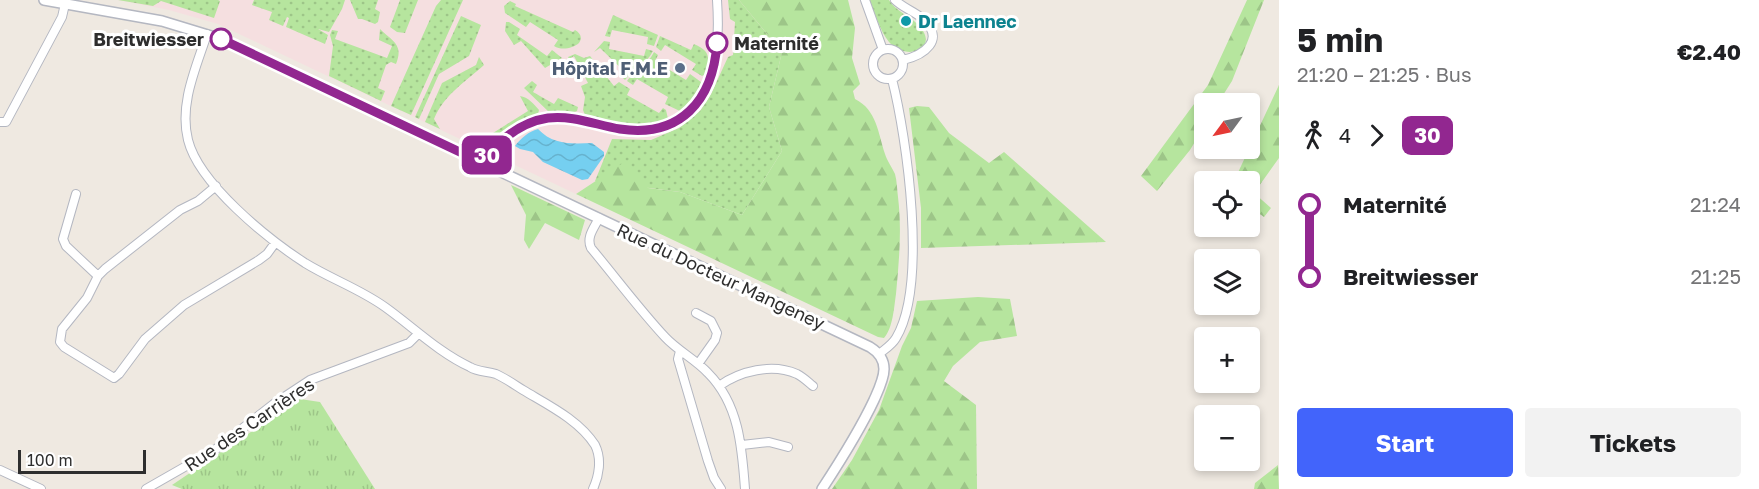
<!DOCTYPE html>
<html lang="en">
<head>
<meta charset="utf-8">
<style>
  body { margin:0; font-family:"Golos Text",sans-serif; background:#f2f2f2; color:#202124; height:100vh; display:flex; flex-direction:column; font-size:22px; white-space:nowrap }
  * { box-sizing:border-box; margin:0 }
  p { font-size:20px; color:#757577 }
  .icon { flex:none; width:33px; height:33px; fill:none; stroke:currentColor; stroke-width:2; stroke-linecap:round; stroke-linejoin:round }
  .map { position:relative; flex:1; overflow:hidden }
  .drawer { display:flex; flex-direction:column; background:#fff; width:480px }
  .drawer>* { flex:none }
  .badge { padding:0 12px; border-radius:9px; font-size:21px; line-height:39px }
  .needle { width:39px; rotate:237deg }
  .fabs { position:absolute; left:1194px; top:93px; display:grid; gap:12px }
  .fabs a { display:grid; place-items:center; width:66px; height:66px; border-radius:6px; background:#fff; box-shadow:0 3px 9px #0003; font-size:30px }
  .scale { position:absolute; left:18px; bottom:15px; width:128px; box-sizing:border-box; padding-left:6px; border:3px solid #2e2e2e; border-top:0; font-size:16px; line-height:21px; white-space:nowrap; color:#2e2e2e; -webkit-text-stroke:4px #fff; paint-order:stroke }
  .map>.badge { position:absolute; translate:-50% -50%; box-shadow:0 0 0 3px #fff }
  .legs { display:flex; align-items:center; gap:9px; height:66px; padding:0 18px; font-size:20px }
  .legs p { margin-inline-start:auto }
  .summary { display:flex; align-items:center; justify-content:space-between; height:102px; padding:0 18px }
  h1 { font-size:33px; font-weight:700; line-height:45px }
  .cta { display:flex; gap:12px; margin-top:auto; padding:12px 18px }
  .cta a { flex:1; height:69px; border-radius:6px; background:#4264fb; color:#fff; font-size:24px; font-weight:700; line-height:69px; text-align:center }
  .cta a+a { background:#f2f2f2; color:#202124 }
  ul { padding:0 18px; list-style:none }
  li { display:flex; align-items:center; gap:21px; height:72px; font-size:22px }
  li i { display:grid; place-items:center; width:9px; height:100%; margin:0 8px; background:currentColor }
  li i::after { content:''; width:15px; height:15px; margin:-8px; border:4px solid; border-radius:50%; background:#fff }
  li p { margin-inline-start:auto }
  li:first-child i { background:linear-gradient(#0000 50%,currentColor 0) }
  li:last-child i { background:linear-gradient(currentColor 50%,#0000 0) }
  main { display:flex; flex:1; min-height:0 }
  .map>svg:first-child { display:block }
</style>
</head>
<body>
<main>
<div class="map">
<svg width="1279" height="489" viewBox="0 0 1279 489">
  <defs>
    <pattern id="grass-dots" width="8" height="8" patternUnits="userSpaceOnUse" patternTransform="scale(1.5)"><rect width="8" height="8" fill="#b6e59e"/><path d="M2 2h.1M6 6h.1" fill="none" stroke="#9dc588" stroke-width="1.8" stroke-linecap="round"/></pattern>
    <pattern id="forest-firs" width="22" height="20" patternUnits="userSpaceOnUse" patternTransform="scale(1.5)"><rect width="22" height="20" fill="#b6e59e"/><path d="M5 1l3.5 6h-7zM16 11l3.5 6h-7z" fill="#9dc588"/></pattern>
    <pattern id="park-tufts" width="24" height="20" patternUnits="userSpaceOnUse" patternTransform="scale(1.5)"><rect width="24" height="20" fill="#b6e59e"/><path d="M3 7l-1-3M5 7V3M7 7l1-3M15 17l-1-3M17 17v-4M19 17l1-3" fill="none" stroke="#9dc588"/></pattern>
    <pattern id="water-waves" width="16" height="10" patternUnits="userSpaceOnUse" patternTransform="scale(1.5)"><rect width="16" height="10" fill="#75cff0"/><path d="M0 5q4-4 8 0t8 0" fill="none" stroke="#66b2ce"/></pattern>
  </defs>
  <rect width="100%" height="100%" fill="#efe9e1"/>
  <path fill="#f5dfe0" d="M118 0H809L782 52 769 107 782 151 680 192 648 188 626 161 576 194 218 24 169 10Z"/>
  <path fill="url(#grass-dots)" d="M118 0H218L220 1 214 18 161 1 153 6Z
    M254 0H345L342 9 329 32 318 29 328 35 325 44 286 27 289 18 287 17 283 26 269 20 272 12 252 5Z
    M350 0H378L375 9 380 12 378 22 375 24 362 19H358Z
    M400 0H418L405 33 397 32 390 27Z
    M441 0H463L411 115 391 106 436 6Z
    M728 0H739L782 52 769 107 782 151 742 215 680 192 595 181 612 139 651 140 679 128 700 111 711 94 728 57 733 55 735 22 730 19Z
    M869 0H889C898 14 916 18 923 31 935 50 906 61 889 42 880 31 875 13 869 0Z
    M510 1 516 4 515 6 573 32 575 30C580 33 583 37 579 43 573 48 562 51 554 46L558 40 530 22 526 27 505 13 504 6Z
    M613 15 658 35 654 46 647 44 648 37 612 30 610 37 605 36Z
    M461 16 481 25 469 56 439 74 419 119 415 117Z
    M506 22H509L520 29 517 35 547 56 552 50 562 58 545 68 521 41 514 45 505 31Z
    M380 29C392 41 404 44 396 64L391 62 386 65 378 88 385 91 381 101 329 76 333 46 330 35 332 30 338 31 335 39 387 58 392 46 379 40Z
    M660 36 691 50 694 44C710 51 710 57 706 74L702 76 692 70 696 64 665 45 661 51 656 47Z
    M604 41 610 42 609 49 644 56 646 49 653 51C646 65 634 68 625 80L623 78 626 73 600 48 594 52Z
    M654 52 658 55 655 61 686 80 690 74 701 82C703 94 691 105 682 112L665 104 668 97 637 79 633 85 627 81C636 69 646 68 654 52Z
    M575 54 584 58 590 56 614 86 619 82 630 89 627 95 659 113 663 108 666 110 668 119C652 135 605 122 585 115L583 110 585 97 581 86 588 83 574 56 569 59 568 57Z
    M479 57 484 65C465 82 444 95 434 119L440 129 425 122 442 83 476 65Z
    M532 81 537 85 533 92 554 104 558 98 578 107 577 111 572 113H550L524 88Z
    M520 96C528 97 534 104 539 110L538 114 511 127 479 148 474 145 528 111Z"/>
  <path fill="url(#forest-firs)" d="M739 0H848L855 28 852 58 860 84 853 91 855 99C877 110 878 133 885 154 887 161 892 167 895 174 897 181 897 190 898 197 902 230 899 262 896 294 894 307 893 328 884 338L878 337 576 194 626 161 648 188 680 192 742 215 782 151 769 107 782 52Z
    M1247 0H1264L1232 81 1218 103 1204 104V127L1190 150 1157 191 1141 176 1208 85Z
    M1279 85V158L1254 193 1271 208 1264 217 1250 207V182L1234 181Z
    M917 106 929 107 949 133 989 163 1004 152 1106 242 921 248V208L909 108Z
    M511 185 585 220 579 240 545 223 529 249 524 240 526 215Z
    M978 297 1010 299 1017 336 980 342 953 366 944 381 976 405 977 489H832L852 460 879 410 902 346 911 328 917 301Z
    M1278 465 1279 489H1254L1255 483Z"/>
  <path fill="url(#park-tufts)" d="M300 399 320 402 375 489H182L172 485Z"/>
  <path fill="url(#water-waves)" d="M538 129C553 145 572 144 592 143L604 152V156L588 179 582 180 543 162 533 152 520 149 515 146C521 138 528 132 538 129Z"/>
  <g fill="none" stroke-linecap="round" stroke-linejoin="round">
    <g stroke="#b4b7c1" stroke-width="10">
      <path id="minor" d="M865 0 883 50
        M895 0C903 8 914 11 923 19 946 40 924 55 903 60
        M207 34C196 68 179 104 188 140 199 184 268 239 305 263 331 279 360 289 385 307 413 327 438 352 470 367 478 372 487 371 496 374 505 378 515 385 523 390 548 405 579 420 595 445 602 459 599 476 593 489
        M873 64a15 15 0 1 1 30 0a15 15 0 1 1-30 0Z
        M0 122H6L62 17 65 4
        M481 162C499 140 520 122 549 118 580 114 608 130 639 131 651 132 664 128 674 122 718 99 720 44 717 0
        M216 186 198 201 180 210 105 269 98 276 87 298 62 329 60 342 64 347 114 378 119 374 145 339 184 305 259 260 267 254 275 243
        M76 194 63 239 66 246 98 276
        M599 218C594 228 586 237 591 248 616 278 639 309 665 337 678 351 695 359 708 373 739 404 742 447 745 489
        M696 313 711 321 717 333 715 340 698 364
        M680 351 678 359 708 461 714 478 721 489
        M879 354C885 349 892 345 896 338 928 285 907 138 892 79
        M719 386C740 371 772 363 797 374 803 377 808 382 813 386
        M742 445 769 442 788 447
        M0 470 41 489
        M146 489 216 449 275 403 310 380 409 343 418 334"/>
    </g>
    <g stroke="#b4b7c1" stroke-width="12">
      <path id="tertiary" d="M44 0 162 21 221 39 870 347C878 352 884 359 884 369 884 379 878 391 874 400 859 432 841 460 822 489"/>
    </g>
    <use href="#minor" stroke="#fff" stroke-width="8"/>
    <use href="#tertiary" stroke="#fff" stroke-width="9"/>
  </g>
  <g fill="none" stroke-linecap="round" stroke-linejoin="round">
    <g stroke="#fff" stroke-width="14">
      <path id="line-1" d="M221 39 481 162C499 140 520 122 548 118 573 115 596 125 620 129 680 138 713 101 717 43"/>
    </g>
    <use href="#line-1" stroke="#922790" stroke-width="9"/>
  </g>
  <circle fill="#0f9aa8" stroke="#fff" stroke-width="2" cx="906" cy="21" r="6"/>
  <g fill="#fff" stroke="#922790" stroke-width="3">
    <circle cx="221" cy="39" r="10"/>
    <circle cx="717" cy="43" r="10"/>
  </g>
  <circle fill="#5c6f8a" stroke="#fff" stroke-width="2" cx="680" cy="68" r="6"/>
  <g text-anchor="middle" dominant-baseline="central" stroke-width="6" stroke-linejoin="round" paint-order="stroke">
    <g font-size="18" font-weight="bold" fill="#0d838f" stroke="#fff" text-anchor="start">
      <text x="918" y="21">Dr Laennec</text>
    </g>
    <g font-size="18" font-weight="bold" fill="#2e2e2e" stroke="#fff" text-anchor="end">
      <text x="204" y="39">Breitwiesser</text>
      <text x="734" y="43" text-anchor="start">Maternité</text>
    </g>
    <g font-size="18" font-weight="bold" fill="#4e5e75" stroke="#fff" text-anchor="end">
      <text x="668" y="68">Hôpital F.M.E</text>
    </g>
    <g font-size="18" fill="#2e2e2e" stroke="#fff">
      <text transform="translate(721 276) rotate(25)">Rue du Docteur Mangeney</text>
      <text transform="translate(249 424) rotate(-34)">Rue des Carrières</text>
    </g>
  </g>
</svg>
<div class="fabs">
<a><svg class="needle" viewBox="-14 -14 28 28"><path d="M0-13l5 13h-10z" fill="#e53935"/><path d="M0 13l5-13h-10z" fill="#757577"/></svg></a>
<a><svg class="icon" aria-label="locate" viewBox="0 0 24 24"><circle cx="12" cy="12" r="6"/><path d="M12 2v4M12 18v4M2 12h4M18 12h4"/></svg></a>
<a><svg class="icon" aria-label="layers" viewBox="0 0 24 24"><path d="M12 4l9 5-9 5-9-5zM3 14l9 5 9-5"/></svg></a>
<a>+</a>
<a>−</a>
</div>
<div class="scale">100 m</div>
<b class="badge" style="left:487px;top:155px;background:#922790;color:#fff">30</b>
</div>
<section class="drawer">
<div class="summary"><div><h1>5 min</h1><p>21:20 – 21:25 · Bus</p></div><b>€2.40</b></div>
<div class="legs"><svg class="icon" aria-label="walk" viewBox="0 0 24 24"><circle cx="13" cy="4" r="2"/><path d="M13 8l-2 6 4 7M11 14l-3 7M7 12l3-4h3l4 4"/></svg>4<svg class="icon" aria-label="forward" viewBox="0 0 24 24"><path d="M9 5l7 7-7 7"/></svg><b class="badge" style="background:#922790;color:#fff">30</b></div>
<ul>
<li><i style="color:#922790"></i><b>Maternité</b><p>21:24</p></li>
<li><i style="color:#922790"></i><b>Breitwiesser</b><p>21:25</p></li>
</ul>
<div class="cta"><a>Start</a><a>Tickets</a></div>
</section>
</main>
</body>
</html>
